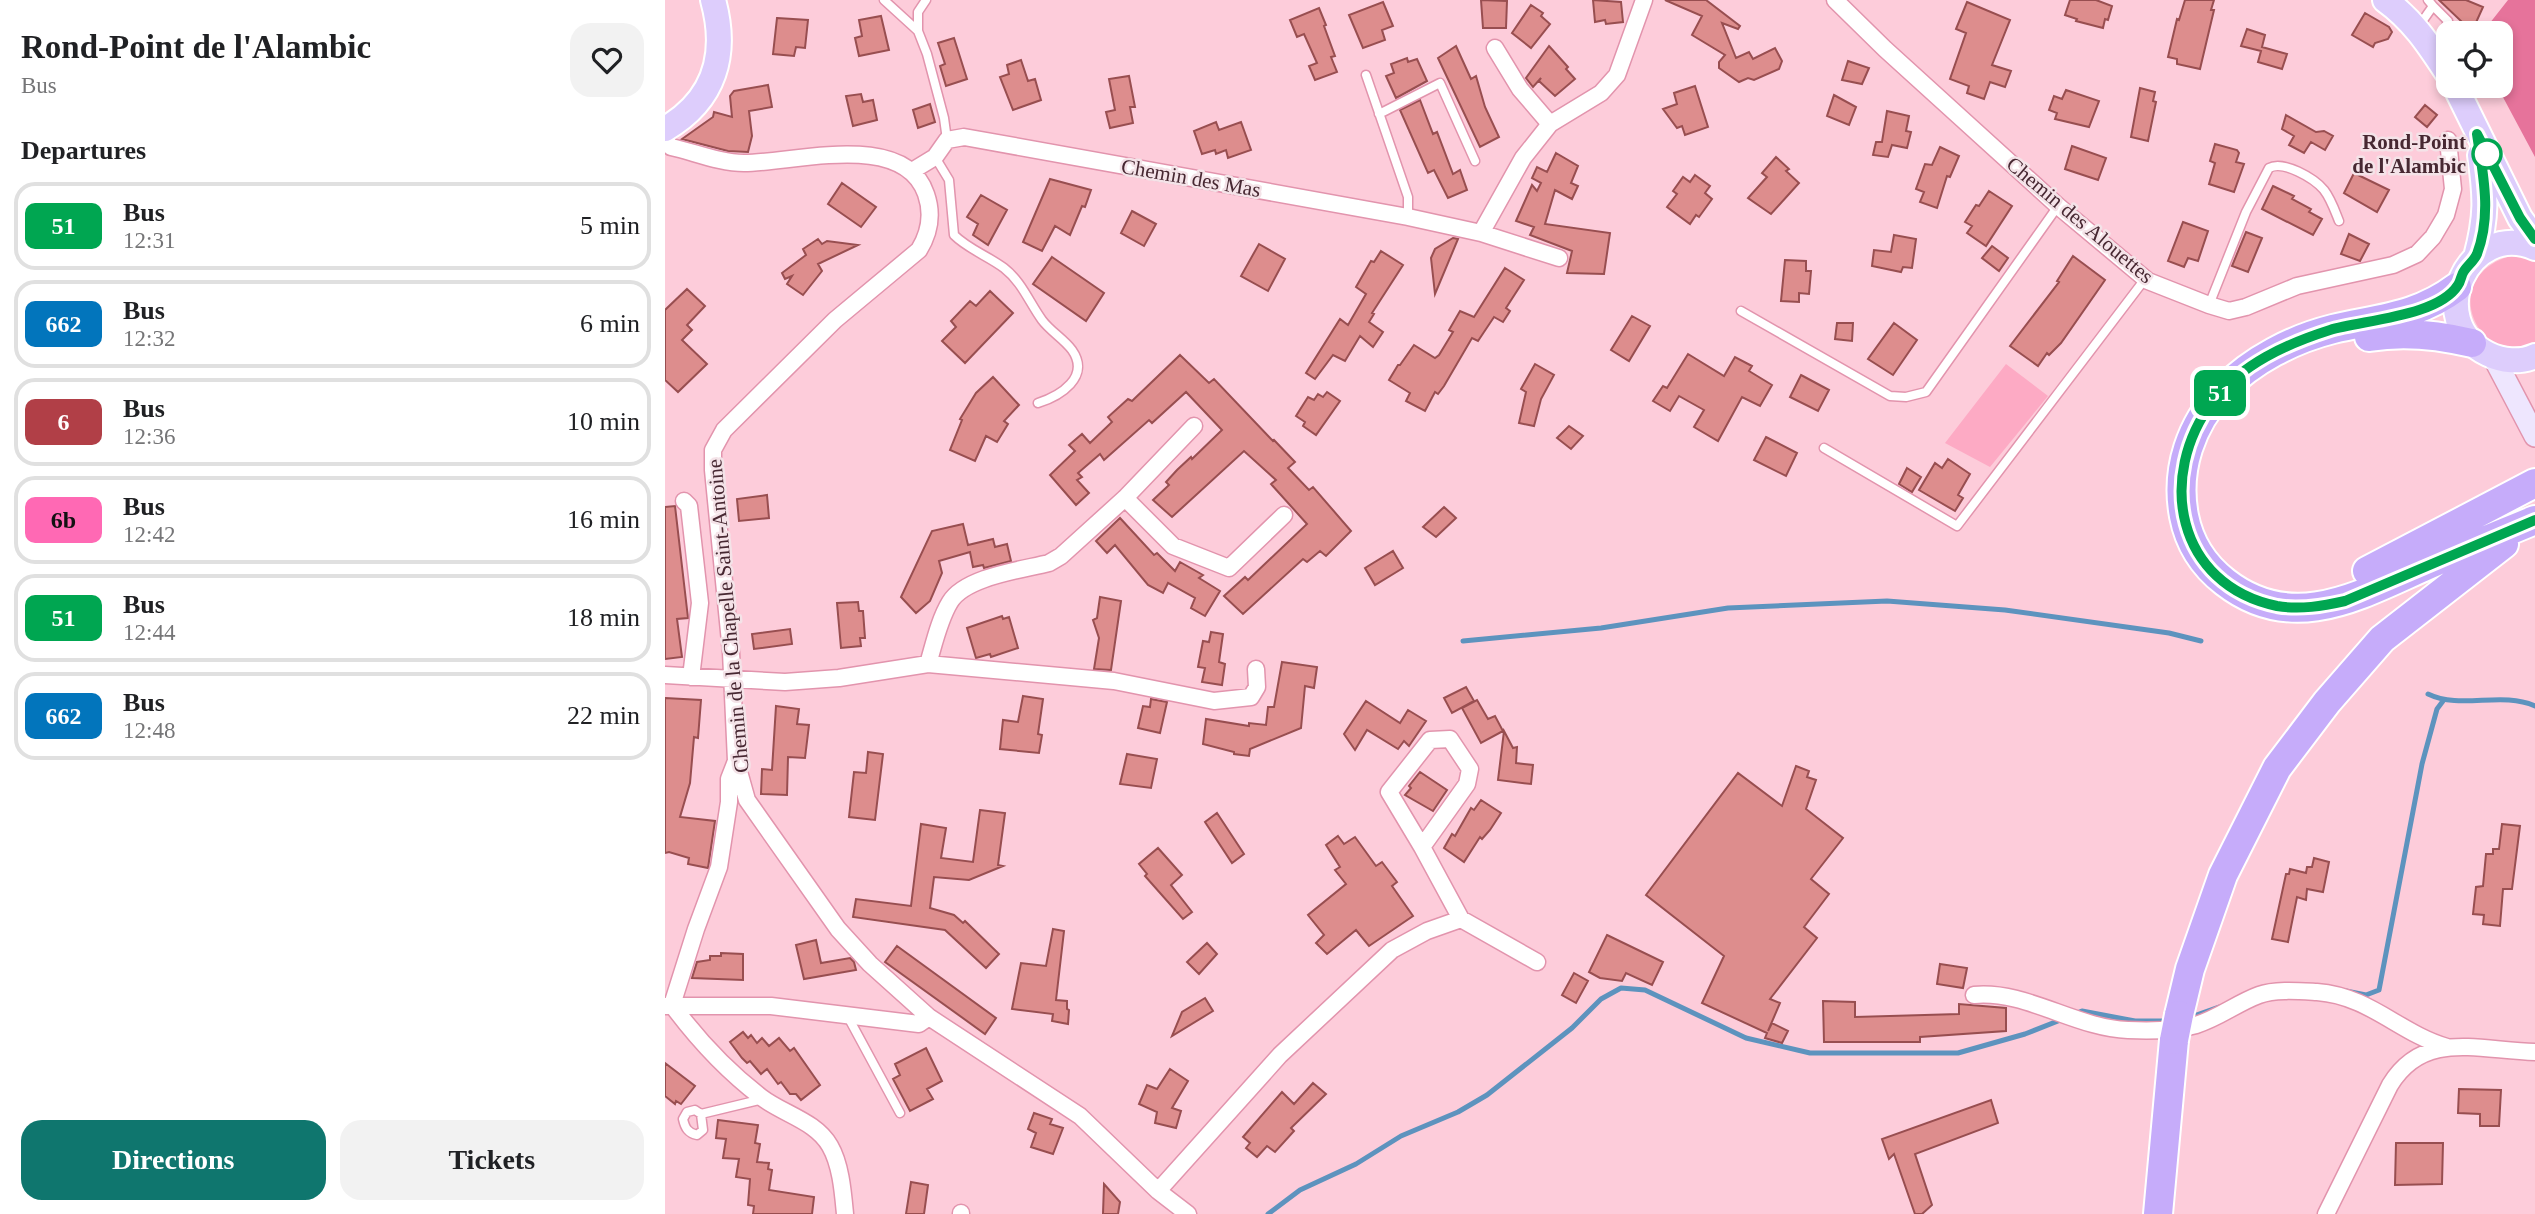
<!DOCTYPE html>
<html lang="en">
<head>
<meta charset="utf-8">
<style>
  body { margin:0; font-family:Georgia,serif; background:#f2f2f2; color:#202124; height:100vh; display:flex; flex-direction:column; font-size:26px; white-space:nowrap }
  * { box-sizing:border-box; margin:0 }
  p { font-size:23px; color:#757577 }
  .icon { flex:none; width:38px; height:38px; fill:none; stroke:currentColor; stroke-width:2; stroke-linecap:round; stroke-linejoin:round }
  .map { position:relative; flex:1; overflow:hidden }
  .side { display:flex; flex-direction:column; background:#fff; width:665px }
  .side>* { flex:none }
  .badge { padding:0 14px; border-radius:10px; font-size:24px; line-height:46px }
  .buttons { position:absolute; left:1771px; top:21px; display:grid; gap:14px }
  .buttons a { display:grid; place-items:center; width:77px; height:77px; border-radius:14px; background:#fff; box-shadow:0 4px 10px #0003; font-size:35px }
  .map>.badge { position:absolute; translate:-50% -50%; box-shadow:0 0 0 4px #fff }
  h2 { padding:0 21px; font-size:26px; line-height:63px }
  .round { display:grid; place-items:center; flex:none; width:74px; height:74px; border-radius:21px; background:#f2f2f2 }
  .summary { display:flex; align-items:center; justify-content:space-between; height:119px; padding:0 21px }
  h1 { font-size:33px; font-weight:800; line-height:52px }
  .action { display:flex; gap:14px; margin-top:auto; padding:14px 21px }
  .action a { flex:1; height:80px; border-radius:21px; background:#0f766e; color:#fff; font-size:28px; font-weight:800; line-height:80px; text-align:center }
  .action a+a { background:#f2f2f2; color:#202124 }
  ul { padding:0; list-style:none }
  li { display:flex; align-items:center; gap:21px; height:88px; margin:0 14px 10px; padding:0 7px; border:4px solid #e0e0e0; border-radius:21px }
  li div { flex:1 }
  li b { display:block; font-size:26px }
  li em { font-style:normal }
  li .badge { min-width:77px; font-weight:700; text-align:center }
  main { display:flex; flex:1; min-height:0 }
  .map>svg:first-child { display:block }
</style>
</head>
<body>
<main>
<section class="side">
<div class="summary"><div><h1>Rond-Point de l'Alambic</h1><p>Bus</p></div><a class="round"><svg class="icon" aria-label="heart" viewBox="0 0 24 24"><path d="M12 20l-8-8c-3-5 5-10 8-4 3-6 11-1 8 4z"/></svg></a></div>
<h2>Departures</h2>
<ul>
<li><span class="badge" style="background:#00a651;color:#fff">51</span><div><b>Bus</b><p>12:31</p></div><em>5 min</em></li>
<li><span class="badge" style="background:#0275bc;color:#fff">662</span><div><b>Bus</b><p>12:32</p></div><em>6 min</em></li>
<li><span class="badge" style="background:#b13f47;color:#fff">6</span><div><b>Bus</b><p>12:36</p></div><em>10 min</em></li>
<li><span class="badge" style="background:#ff69b4;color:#111">6b</span><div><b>Bus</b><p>12:42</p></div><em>16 min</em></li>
<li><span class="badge" style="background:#00a651;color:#fff">51</span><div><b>Bus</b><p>12:44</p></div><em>18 min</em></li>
<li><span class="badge" style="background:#0275bc;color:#fff">662</span><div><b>Bus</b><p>12:48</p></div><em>22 min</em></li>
</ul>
<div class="action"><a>Directions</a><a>Tickets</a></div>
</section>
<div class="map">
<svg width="1870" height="1214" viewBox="0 0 1870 1214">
  <rect width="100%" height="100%" fill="#fdccda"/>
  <path fill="#fdaac4" d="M1845 256H1860L1870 260V344C1815 370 1770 279 1845 256Z
    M1341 364 1383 396 1325 467 1280 443Z"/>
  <path fill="#e6739b" d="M1843 0H1870V157L1832 86H1836V33H1817Z"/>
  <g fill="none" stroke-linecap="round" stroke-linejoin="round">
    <path stroke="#5d93be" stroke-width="5" d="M798 641 936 628 1063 608 1222 601 1340 610 1504 633 1536 641
      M1763 694C1796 710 1836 691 1870 706
      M1681 991 1701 995 1714 990 1757 764 1772 709 1778 701
      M1410 1014 1417 1011 1470 1021H1504
      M1523 1018 1554 1007
      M603 1214 635 1190 691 1164 736 1136 793 1112 822 1095 907 1028 936 999 956 988 980 990 1081 1038 1145 1053H1293L1360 1034 1398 1019"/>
  </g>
  <path fill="#dd8d8d" stroke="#984e50" stroke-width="2" d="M816 0 842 1 841 28H818Z
    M928 0 956 2 958 22 941 24 940 20 930 22Z
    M1000 0H1041L1075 26 1073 29 1057 23 1071 58 1084 52 1088 59 1110 48 1117 61 1114 69 1089 80 1083 78 1074 82 1054 68V62L1060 55 1027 35 1037 16Z
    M1405 0H1431L1447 6 1443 20 1440 19 1438 28 1411 21 1412 19 1400 15Z
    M1520 0H1549L1546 10H1549L1535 69 1512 64V59L1503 57 1512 19 1514 20Z
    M1774 0H1801L1818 7 1809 27 1798 23Z
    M718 2 728 26 717 30 720 40 698 48 684 15Z
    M1302 2 1345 20 1327 65 1346 71 1340 87 1325 82 1319 99 1302 93 1304 86 1285 79 1301 33 1291 29Z
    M866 5 878 13 876 16 885 24 866 48 847 33Z
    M654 8 661 25 659 26 670 56 666 57 672 72 650 80 644 66 652 63 639 34 632 37 625 20Z
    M1700 13 1724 27 1727 32 1723 39 1710 43 1708 47 1687 35Z
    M216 16 224 50 194 56 190 38 197 36 194 20Z
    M112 18 143 20 140 48 131 47 129 56 108 54Z
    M1582 29 1600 35 1597 47 1622 54 1617 69 1593 62 1596 51 1576 46Z
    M289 38 302 79 281 86 275 66 280 64 273 43Z
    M791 46 806 79 811 76 820 107 834 137 815 147 773 58Z
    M884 46 903 67 901 69 910 79 890 96 874 81 876 78 868 87 861 78Z
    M742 58 743 62 752 59 762 81 731 98 721 76 729 73 726 64Z
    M356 60 363 81 370 79 376 100 348 110 335 77 344 74 342 65Z
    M1183 61 1204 68 1197 84 1177 80Z
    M464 76 470 107H465L468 123 445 128 441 112 450 110 444 79Z
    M103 85 107 107 84 111 87 136 83 152 63 151 17 139 48 117 49 112 67 117 65 96 69 91Z
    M1030 86 1043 127 1020 135 1017 126 1012 128 998 109 1012 104 1009 93Z
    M1475 88 1490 92 1488 101 1491 102 1483 141 1466 137Z
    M1401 90 1434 101 1424 127 1390 119 1392 113 1384 110 1389 96 1397 99Z
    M196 94 198 102 208 100 212 120 188 126 181 96Z
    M1169 95 1191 107 1184 125 1162 116Z
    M755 100 768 134 772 132 788 174 795 170 802 190 783 198 769 170 763 173 735 110Z
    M265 104 270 122 253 128 248 110Z
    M1760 105 1772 115 1762 127 1750 117Z
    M1222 111 1244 116 1241 131 1246 132 1242 148 1227 145 1223 157 1208 155 1211 142H1217Z
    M1621 115 1651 132 1659 131 1668 136 1660 150 1646 142 1639 153 1624 145 1629 136 1617 129Z
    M551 122 554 130 576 122 586 150 563 158 561 150 551 154 550 150 537 154 529 131Z
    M1550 144 1572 150 1574 153 1571 162 1579 164 1569 192 1544 184 1550 163 1545 161Z
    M1407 146 1441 158 1433 180 1400 169Z
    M1275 147 1294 156 1285 177 1282 176 1272 208 1255 202 1259 192 1251 189 1260 164 1267 165Z
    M891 153 913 166 906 183 913 186 907 199 890 190 880 224 945 233 939 274 902 273 907 251 865 235 869 227 851 221 867 185 872 191 876 183 867 178 872 167 882 172Z
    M1111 157 1124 169 1121 171 1134 183 1106 214 1083 198 1102 177 1097 173Z
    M1689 173 1724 190 1712 212 1679 193Z
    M1030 175 1045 186 1040 193 1047 199 1034 217 1031 215 1025 224 1002 207 1012 194 1008 191 1018 177 1025 182Z
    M385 179 426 190 420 207 417 206 405 235 390 226 377 251 358 242Z
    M177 183 211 207 196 227 163 204Z
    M1608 186 1629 196 1627 199 1646 209 1644 212 1657 219 1648 235 1597 209Z
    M1324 191 1347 206 1321 246 1302 233 1307 226 1300 222 1311 205 1314 206Z
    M316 195 342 210 323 245 308 235 313 224 302 217Z
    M467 211 491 224 479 246 456 233Z
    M1518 222 1543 231 1533 261 1523 258 1519 267 1503 261Z
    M1581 232 1597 238 1583 272 1567 266Z
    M1684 234 1704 244 1695 261 1676 254Z
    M1229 235 1251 239 1247 268 1238 267 1236 272 1207 266 1209 250 1226 252Z
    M788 238 793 239 770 294 766 258 770 249Z
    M153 239 157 244 162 241 193 245 153 264 157 271 138 295 122 284 127 276 120 279 117 273 141 255 138 249Z
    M594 244 620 259 603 291 576 276Z
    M1327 246 1343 258 1334 271 1317 258Z
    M716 251 738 265 707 313 709 314 704 322 718 332 708 347 695 336 680 361 668 355 650 379 641 373 675 319 683 325 701 294 691 287 706 261 709 262Z
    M1408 256 1440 280 1396 343 1384 355 1382 353 1373 366 1345 346 1394 282 1392 281Z
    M387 257 439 293 421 321 368 284Z
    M1120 260 1141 261V271H1146L1144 294 1134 293V302L1116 301Z
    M840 268 859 280 841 308 845 311 838 322 829 317 813 341 807 338 779 386 773 394 770 392 760 411 741 401 745 393 724 380 733 365H735L749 345 770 358 774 355 788 332 784 330 795 311 809 317Z
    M22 289 40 306 22 325 27 330 17 340 42 364 13 392 0 380V310Z
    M325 291 348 313 300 363 277 341 291 327 286 321 305 301 311 306Z
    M967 316 985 326 964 361 946 350Z
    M1172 323H1188L1187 341 1170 339Z
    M1229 323 1252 340 1228 375 1203 359Z
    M1023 354 1059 376 1070 357 1087 366 1084 371 1107 385 1095 406 1077 397 1053 441 1029 427 1039 410 1014 396 1005 411 988 401 998 386 1002 388Z
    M515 355 544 383 549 379 608 441 609 440 630 462 623 468 644 490 648 487 686 531 661 556 655 551 642 562 638 559 578 614 559 596 580 577 583 580 642 524 606 484 611 480 579 451 507 517 488 500 504 485 501 482 512 470 526 457 527 459 557 430 521 392 487 423 484 420 439 460 435 454 413 473 417 477 412 480 424 493 411 505 385 475 410 451 404 445 417 434 425 443 447 422 443 417 463 399 467 401Z
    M870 364 889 375 876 399 869 426 854 423 861 392 856 389Z
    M1136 375 1164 390 1153 411 1125 397Z
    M328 377 354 405 339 421 343 424 332 442 321 436 310 461 285 450 297 420 295 419 311 393Z
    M662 392 675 401 651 435 638 426 640 422 631 416 643 397 649 400 653 394 658 397Z
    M904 426 918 436 906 449 892 438Z
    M1101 437 1132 453 1121 476 1089 460Z
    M1283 459 1305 474 1293 495 1298 498 1290 511 1254 490 1270 463 1277 468Z
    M1242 468 1256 477 1247 492 1234 484Z
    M102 495 104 518 74 521 72 499Z
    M10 506 23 618 12 619 17 657 0 659V507Z
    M779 507 791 518 771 537 758 527Z
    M455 518 489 555 492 553 510 571 515 562 538 575 534 578 555 591 540 616 526 608 530 598 503 583 498 593 483 585 450 545 442 553 431 541Z
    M298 524 303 545 328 539 330 547 342 544 346 561 319 568 318 565 308 567 305 552 274 561 277 573 265 601 251 613 236 597 267 531Z
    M728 551 738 568 710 585 700 568Z
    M435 597 456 601 446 670 429 669 434 638 428 620 432 618Z
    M193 602 194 611H198L200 638H195L196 646 176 648 172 603Z
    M337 616 338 619 344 617 353 648 326 657 325 654 311 658 302 628Z
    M125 629 127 644 89 649 87 634Z
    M546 632 558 634 554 662 560 664 557 685 537 682 540 668 533 667 538 641 544 642Z
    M617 662 652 667 649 688 640 686 636 728 585 749 584 756 569 754V752L538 744 541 719 584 726V723L601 725 603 707H609Z
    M801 687 809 701 787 713 779 698Z
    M358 696 378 699 373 734 377 735 374 753 335 749 338 720 353 722Z
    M0 698 36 700 33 738 29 737 25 783 15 817 50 821 43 868 23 864 24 858 4 852 0 853Z
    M486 699 502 702 495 733 473 728 478 706 485 707Z
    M812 700 823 719 830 716 838 731 816 743 797 708Z
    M701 701 735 723 743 710 761 721 744 746 739 741 733 749 702 730 690 750 679 734Z
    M111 706 134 709 132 724 144 725 140 758 123 757 122 795 96 794 97 769 107 770Z
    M839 731 848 748 852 747 851 763 868 765 866 784 833 780Z
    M203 752 218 754 210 820 184 817 189 772 201 773Z
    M462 754 492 759 486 788 455 784Z
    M1131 766 1144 771 1142 777 1151 780 1141 809 1178 838 1146 879 1164 894 1139 927 1152 938 1105 999 1115 1003 1103 1031 1107 1023 1123 1031 1117 1043 1100 1038 1102 1033 1037 1003 1059 956 981 895 1073 773 1117 806Z
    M755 772 782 790 768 811 740 795 746 788 744 786Z
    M816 800 836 813 825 830 817 839 815 837 799 862 779 848 787 834 790 836 806 808 809 810Z
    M315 810 340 813 333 865 338 866 304 880 269 877 265 908 289 915 298 923 300 921 334 954 321 968 280 930 188 917 191 899 246 906 256 824 281 828 276 858 308 862Z
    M552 813 579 854 567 863 540 822Z
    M1837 824 1855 826 1847 889H1838L1835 926 1818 924 1819 915 1808 914 1811 887 1818 886 1821 854H1828V849H1834Z
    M673 836 679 844 690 837 711 866 717 862 732 882 727 886 748 916 704 946 691 930 662 954 651 943 659 935 643 915 681 884 670 870 675 867 661 845Z
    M493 848 517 875 506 885 527 912 518 919 480 876 482 874 474 864Z
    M1649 858 1664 862 1658 892 1642 889 1641 900 1632 897 1623 942 1607 939 1621 874H1624L1625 869 1641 873 1642 867H1647Z
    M388 929 399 931 391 1000 402 1001V1009L404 1010 403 1024 387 1021 388 1014 347 1009 356 963 381 966Z
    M942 935 998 962 987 985 961 973 957 981 935 978 924 972Z
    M151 940 156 963 185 958 189 962 191 970 139 979 131 945Z
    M542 943 552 954 534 974 522 962Z
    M232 946 331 1018 320 1034 220 962Z
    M56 953 78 954V980L27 978 32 962 45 960V956H56Z
    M1275 964 1302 968 1298 988 1272 984Z
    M909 973 923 981 911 1003 897 995Z
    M540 998 548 1011 507 1036 517 1012Z
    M1158 1001 1190 1002V1017L1294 1014V1004L1341 1008V1031L1255 1037V1042H1159Z
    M78 1032 83 1038 86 1035 92 1043 97 1038 104 1046 114 1038 125 1051 129 1048 155 1085 136 1100 131 1094H125L116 1082 113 1084 102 1069 96 1074 85 1061 82 1063 77 1058 65 1042Z
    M261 1048 277 1081 262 1089 268 1099 245 1111 228 1079 235 1075 230 1064Z
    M0 1063 30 1086 16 1104 11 1101 10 1104 0 1096Z
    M505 1069 523 1081 507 1108 516 1111 511 1128 490 1123 492 1112 474 1104 482 1085 492 1089Z
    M648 1083 661 1094 626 1128 629 1131 610 1152 602 1146 592 1157 581 1148 585 1143 578 1137 617 1092 629 1104Z
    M1794 1089 1836 1090 1834 1126H1815V1114L1793 1113Z
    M1326 1100 1333 1123 1250 1154 1267 1205 1257 1214H1250L1229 1154 1224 1159 1217 1139Z
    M369 1113 387 1119 385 1124 398 1128 388 1154 366 1147 371 1133 363 1129Z
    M53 1120 93 1125 90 1143 95 1144 92 1162 104 1163 103 1169 107 1170 104 1190 149 1197 147 1214H88L89 1206 83 1205 85 1179 71 1177 74 1159 58 1158 61 1139 51 1138Z
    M1731 1143H1778L1777 1184 1730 1185Z
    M246 1182 263 1185 259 1214H241Z
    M439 1184 455 1202 453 1214H438Z"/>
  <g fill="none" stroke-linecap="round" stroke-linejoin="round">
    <g stroke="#e294ad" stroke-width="11">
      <path id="lane" d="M219 0 253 31
        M261 0 253 12V31L262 54 279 118 282 140
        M1768 6 1783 21 1772 50
        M1754 26 1768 6 1763 0
        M701 75 743 197V217
        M714 114 775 83 810 161
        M270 157 284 180 289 235C303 249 323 256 339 268 357 282 364 302 377 320 385 331 399 339 407 350 426 377 395 396 373 403
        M1544 305 1581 212 1604 168C1618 160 1649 178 1659 190 1666 199 1670 211 1674 221
        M1076 311 1225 396 1241 397 1261 392 1393 206
        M1159 448 1292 526 1480 279
        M182 1015 235 1113
        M36 1114 38 1130 32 1135C23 1133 20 1128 18 1119L22 1112 30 1110 36 1114 98 1099"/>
    </g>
    <g stroke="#e294ad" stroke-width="19">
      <path id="street" d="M1170 0 1220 49 1393 206 1483 281 1544 305 1564 311 1581 307 1632 286 1728 265 1752 254 1768 237 1781 215 1788 189 1783 140
        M830 48 855 89 885 124
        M0 140 6 147C29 152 55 163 79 163 129 163 239 130 261 194 268 214 265 232 254 250L170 320 59 430 48 450V470L66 652 71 761 82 800 173 929 205 964 264 1017 415 1116 493 1191 523 1214
        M247 171 270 157 282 140 299 137 743 217 816 233 858 158 885 124 936 93 952 75 979 0
        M816 233 894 258
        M460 498 508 546 564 568 619 515
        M19 501 24 506 35 603 26 677
        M263 664 449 681 549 701 586 697 592 687 591 669
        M0 675 120 682 174 678 263 664C269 644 274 620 285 602 300 577 356 570 384 563L396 556 460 498 529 426
        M71 761 64 779V802L54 867 31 929 7 1005C33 1040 62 1071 96 1097 118 1114 151 1121 165 1146 176 1165 178 1193 180 1214
        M757 847 724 792 765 740 785 739 805 769 802 784 757 847 796 919
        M1309 995C1361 990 1410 1028 1463 1030 1485 1031 1510 1031 1531 1025 1554 1018 1572 1003 1594 995 1610 989 1634 991 1652 992 1705 996 1734 1033 1782 1047
        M0 1006H106L254 1024 264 1017
        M493 1191 615 1055 727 950 762 931 796 919 872 962
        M296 1214V1213
        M1661 1214 1725 1085C1759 1029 1815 1051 1870 1052"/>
    </g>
    <g stroke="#e294ad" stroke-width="24">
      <path id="secondary" d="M1829 358 1870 436"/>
    </g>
    <g stroke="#fff" stroke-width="28">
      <path id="primary" d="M1720 0C1748 20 1764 45 1783 74
        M1790 86 1855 218 1870 239
        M0 129C50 100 63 54 48 0
        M1870 248C1803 219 1757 322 1823 354 1837 361 1855 363 1870 356
        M1811 257C1822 216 1821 197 1815 155"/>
    </g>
    <g stroke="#fff" stroke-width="32">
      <path id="highway" d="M1792 287C1752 317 1715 318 1668 329 1628 339 1587 360 1558 390 1526 424 1510 469 1519 516 1524 542 1538 565 1560 582 1628 635 1695 595 1763 565 1798 549 1834 535 1870 520
        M1704 337C1739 331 1774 335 1807 343
        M1702 571 1870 483
        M1514 1015 1525 969 1558 875 1612 768 1662 702 1717 639 1839 544
        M1493 1214 1509 1040"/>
    </g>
    <use href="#lane" stroke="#fff" stroke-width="8"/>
    <use href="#street" stroke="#fff" stroke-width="16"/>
    <use href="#secondary" stroke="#eee6fe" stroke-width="21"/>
    <use href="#primary" stroke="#ddcdfc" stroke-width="24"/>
    <use href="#highway" stroke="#c6acfa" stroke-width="28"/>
    <g stroke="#fff" stroke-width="32" stroke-linecap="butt">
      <path id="highway-bridge" d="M1509 1040 1514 1015"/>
    </g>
    <use href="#highway-bridge" stroke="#c6acfa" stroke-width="28"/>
  </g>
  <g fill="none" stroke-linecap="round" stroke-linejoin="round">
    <g stroke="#fff" stroke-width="16">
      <path id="line" d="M1870 239 1855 218 1812 134C1818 174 1827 215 1812 254 1809 261 1803 265 1799 271 1796 275 1796 281 1793 285 1773 317 1697 320 1665 330 1621 344 1577 364 1548 401 1491 476 1511 585 1612 606 1635 610 1658 606 1680 601L1870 520"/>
    </g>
    <use href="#line" stroke="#00a651" stroke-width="10"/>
  </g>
  <circle fill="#fff" stroke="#00a651" stroke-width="3.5" cx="1822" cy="154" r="14"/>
  <g text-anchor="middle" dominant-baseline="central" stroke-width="5" stroke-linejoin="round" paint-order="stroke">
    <g font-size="21" font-weight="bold" fill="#472832" stroke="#f4e3e8" text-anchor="end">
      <text x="1801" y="142">Rond-Point<tspan x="1801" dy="24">de l'Alambic</tspan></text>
    </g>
    <g font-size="21" fill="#472832" stroke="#f4e3e8">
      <text transform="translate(526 178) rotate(10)">Chemin des Mas</text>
      <text transform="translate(1415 220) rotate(40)">Chemin des Alouettes</text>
      <text transform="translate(63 616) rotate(-95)">Chemin de la Chapelle Saint-Antoine</text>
    </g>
  </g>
</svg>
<div class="buttons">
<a><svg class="icon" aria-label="locate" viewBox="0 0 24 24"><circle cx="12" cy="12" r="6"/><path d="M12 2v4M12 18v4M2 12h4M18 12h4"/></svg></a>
</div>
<b class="badge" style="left:1555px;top:393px;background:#00a651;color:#fff">51</b>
</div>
</main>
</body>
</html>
